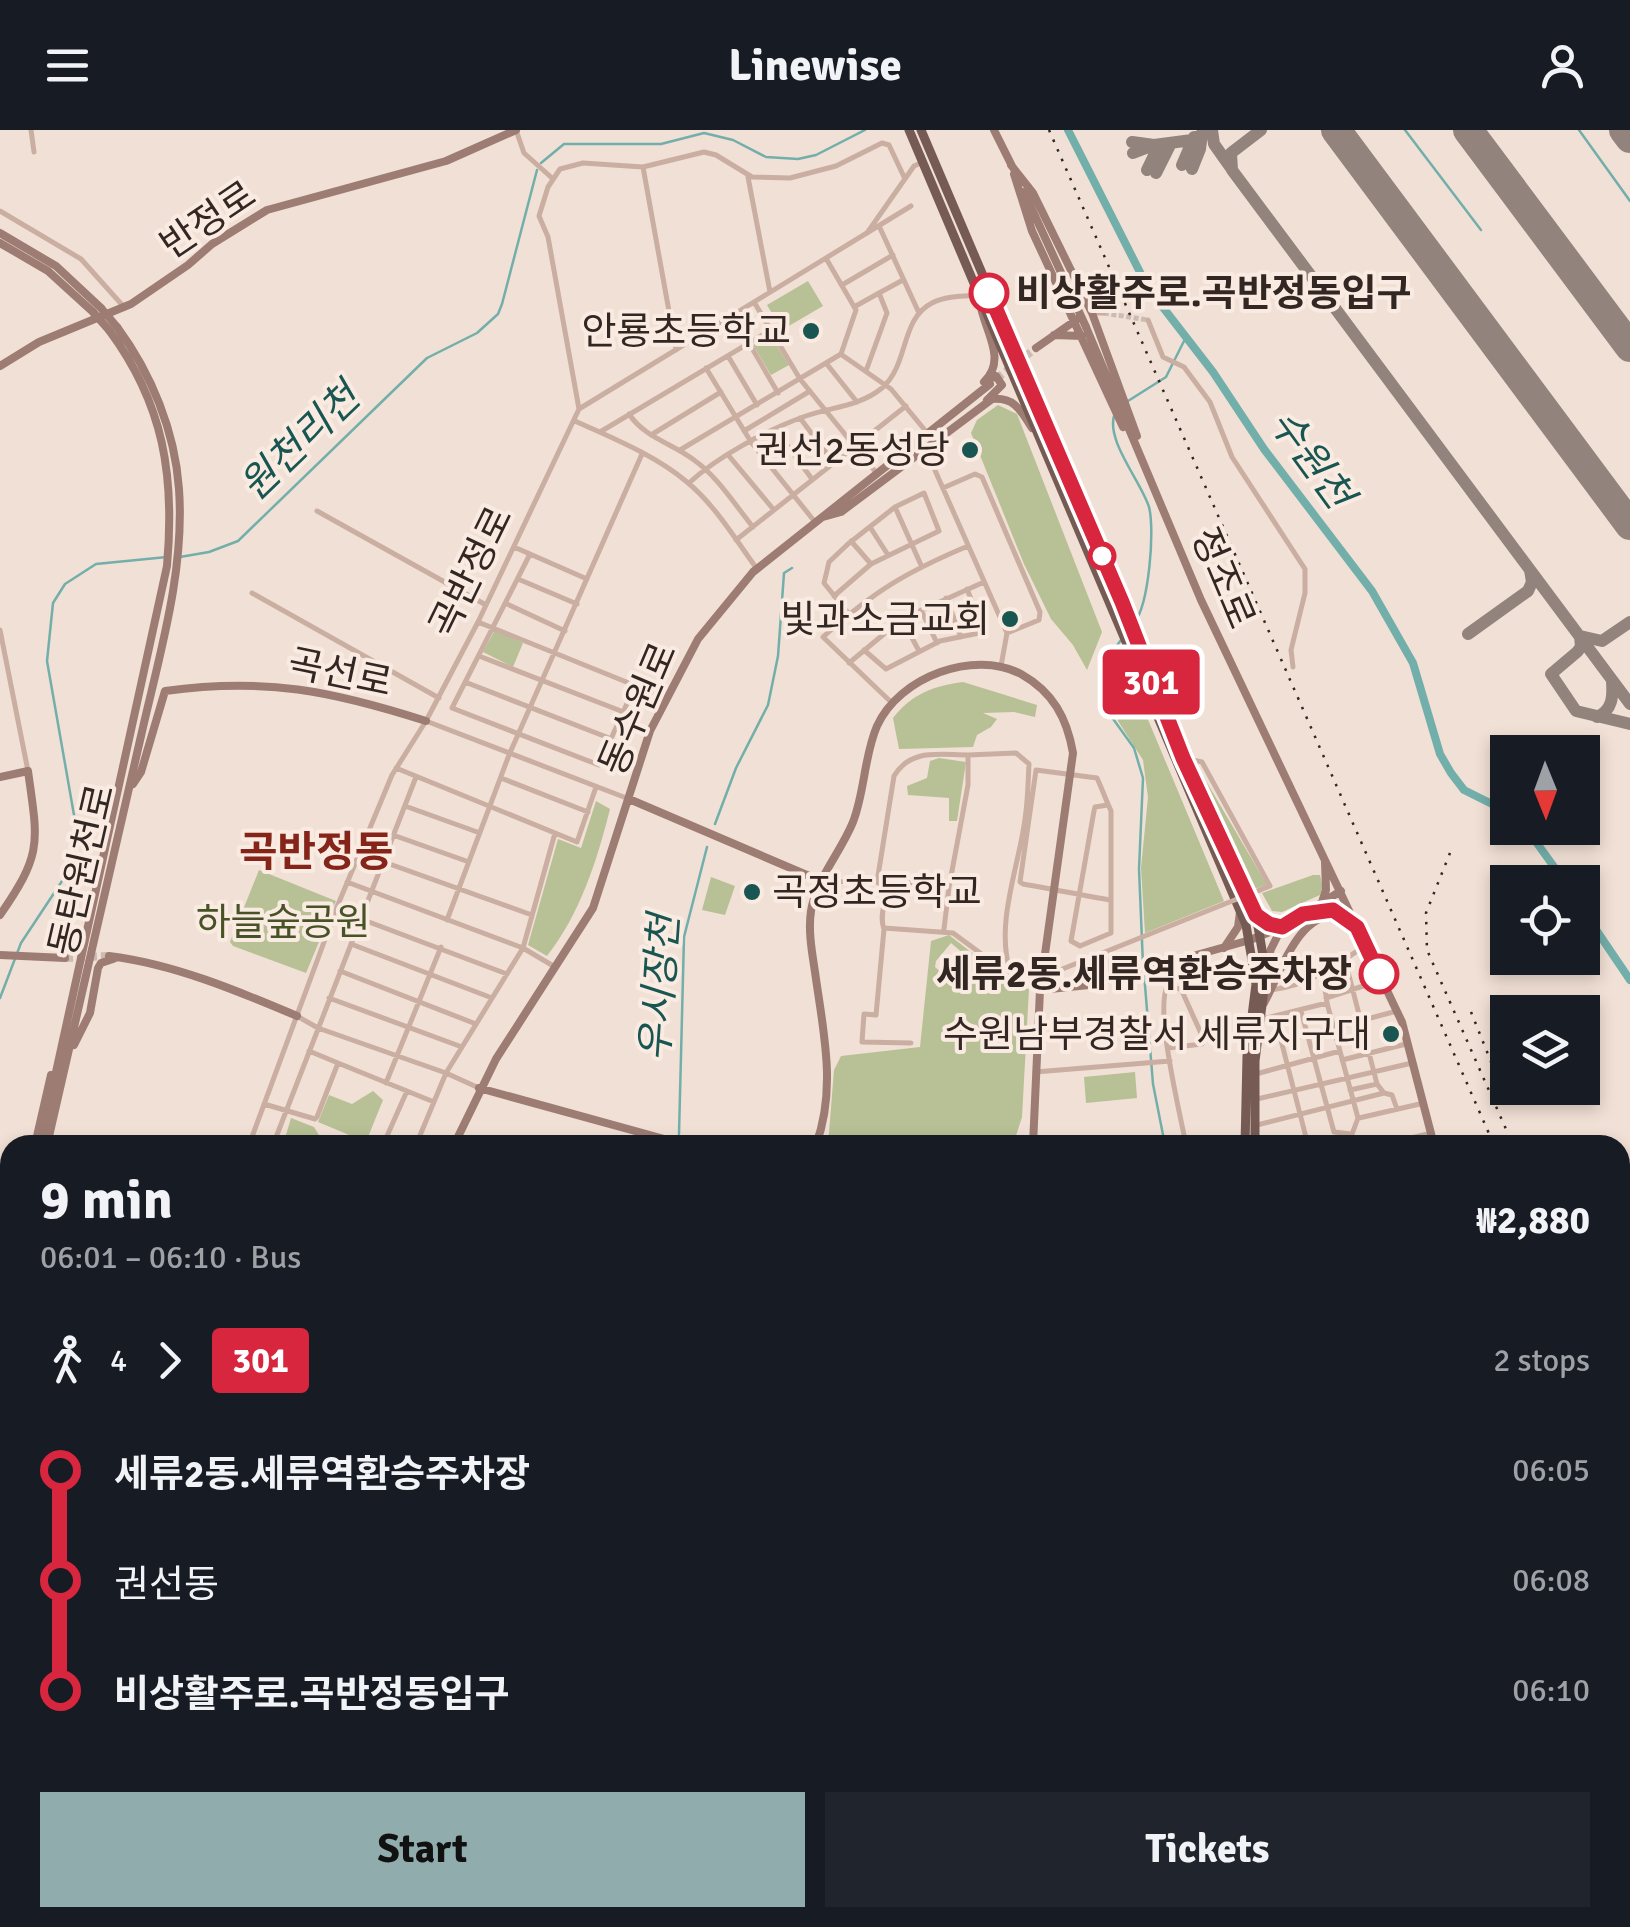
<!DOCTYPE html>
<html lang="en">
<head>
<meta charset="utf-8">
<style>
  body { margin:0; font-family:Signika,"Noto Sans KR",sans-serif; background:#20242c; color:#f1f3f6; height:100vh; display:flex; flex-direction:column; font-size:38px; white-space:nowrap }
  * { box-sizing:border-box; margin:0 }
  p { font-size:32px; color:#9ea1a6 }
  .icon { flex:none; width:55px; height:55px; fill:none; stroke:currentColor; stroke-width:2; stroke-linecap:round; stroke-linejoin:round }
  .map { position:relative; flex:1; overflow:hidden }
  .drawer { position:absolute; left:0px; top:1005px; width:1630px; height:792px; display:flex; flex-direction:column; background:#171b24; border-radius:30px 30px 0 0; box-shadow:0 5px 15px #0003 }
  .drawer>* { flex:none }
  .badge { padding:0 20px; border-radius:8px; font-size:35px; line-height:65px }
  .needle { width:65px; rotate:179deg }
  .controls { position:absolute; left:1490px; top:605px; display:grid; gap:20px }
  .controls a { display:grid; place-items:center; width:110px; height:110px; border-radius:0px; background:#171b24; box-shadow:0 5px 15px #0003; font-size:50px }
  .map>.badge { position:absolute; translate:-50% -50%; box-shadow:0 0 0 5px #fff }
  .legs { display:flex; align-items:center; gap:15px; height:110px; padding:0 40px; font-size:32px }
  .legs p { margin-inline-start:auto }
  .summary { display:flex; align-items:center; justify-content:space-between; height:170px; padding:0 40px }
  h1 { font-size:55px; font-weight:700; line-height:75px }
  .action { display:flex; gap:20px; margin-top:auto; padding:20px 40px }
  .action a { flex:1; height:115px; border-radius:0px; background:#90acac; color:#111; font-size:40px; font-weight:700; line-height:115px; text-align:center }
  .action a+a { background:#20242c; color:#f1f3f6 }
  ul { padding:0 40px; list-style:none }
  li { display:flex; align-items:center; gap:35px; height:110px; font-size:38px }
  li i { display:grid; place-items:center; width:15px; height:100%; margin:0 12px; background:currentColor }
  li i::after { content:''; width:25px; height:25px; margin:-12px; border:8px solid; border-radius:50%; background:#171b24 }
  li p { margin-inline-start:auto }
  li:first-child i { background:linear-gradient(#0000 50%,currentColor 0) }
  li:last-child i { background:linear-gradient(currentColor 50%,#0000 0) }
  header { display:flex; justify-content:space-between; align-items:center; height:130px; padding:0 40px; background:#171b24; font-size:45px; font-weight:700 }
  .map>svg:first-child { display:block }
</style>
</head>
<body>
<header><svg class="icon" aria-label="menu" viewBox="0 0 24 24"><path d="M4 6h16M4 12h16M4 18h16"/></svg>Linewise<svg class="icon" aria-label="person" viewBox="0 0 24 24"><circle cx="12" cy="8" r="4"/><path d="M4 21q1-7 8-7t8 7"/></svg></header>
<div class="map">
<svg width="1630" height="1797" viewBox="0 0 1630 1797">
  <rect width="100%" height="100%" fill="#f1e0d5"/>
  <path fill="#b8c095" fill-rule="evenodd" d="M808 151 823 176 782 200 767 175Z
    M769 203 789 235 771 245 753 215Z
    M998 275 1017 284 1102 502 1087 540 1073 515 1051 489 1024 434 971 303 977 290Z
    M495 500 523 513 513 537 483 522Z
    M1118 518 1224 771 1145 803 1141 738 1148 667 1143 630 1118 591 1112 561Z
    M963 552 1037 575 1035 587 1014 582 983 583 997 589 991 597 977 605 973 617 899 619 893 588C912 564 933 556 963 552Z
    M939 628 966 632 957 691H949V668L908 665 907 656 927 648 930 631Z
    M1199 639 1267 755 1254 759C1235 728 1201 674 1199 639Z
    M596 671 610 679C597 731 580 784 547 826L528 815 558 709 581 718Z
    M259 740 336 771 306 843 233 816 230 812Z
    M1313 745H1320L1323 759 1320 765 1282 782 1272 781 1262 763Z
    M711 747 735 756 725 785 702 780Z
    M949 805 1015 856 1029 859 1022 987 1013 1015H828L834 940 841 926 920 917 931 811ZM951 813 971 830 951 851 935 837 936 831Z
    M1135 942 1137 968 1086 973 1084 947Z
    M373 961 383 970 366 1012 318 992 329 965 352 974Z
    M291 988 314 997 325 1015H283Z"/>
  <g fill="none" stroke-linecap="round" stroke-linejoin="round">
    <path stroke="#73afaa" stroke-width="2.5" d="M1405 0 1481 100
      M1579 0 1630 71
      M541 33 564 14H661L704 3 733 10 766 27 798 29 816 25 865 0
      M1128 271 1166 247 1186 207
      M1115 283C1104 309 1141 351 1149 377 1155 400 1149 475 1134 493
      M180 427 209 422 238 411 427 228 477 203 498 184 502 174 537 40
      M1129 499 1113 521 1108 567 1111 586 1134 618 1143 648 1139 739 1143 835
      M715 694 736 638 768 575 778 526 784 443 792 438
      M1144 843 1153 954 1165 1015
      M0 868 21 813 68 742 75 720 74 685 47 531 53 473 65 454 96 434 167 427
      M679 1004 684 807 707 717"/>
    <path stroke="#73afaa" stroke-width="8" d="M1068 0 1148 158 1213 242 1264 319 1372 461 1413 533 1440 624 1451 643 1464 660 1508 682
      M1526 698 1565 752
      M1582 779 1630 850"/>
    <path stroke="#92847c" stroke-width="12" d="M1212 0 1214 14 1231 38
      M1261 0 1231 23 1232 40 1630 574
      M1132 12 1154 15
      M1133 23 1154 15 1192 10 1210 0
      M1182 35 1194 7
      M1192 39 1200 19 1202 3
      M1147 40 1159 15
      M1156 43 1171 13
      M1630 492 1602 511 1580 506 1581 517 1577 522 1551 544 1576 581 1630 594
      M1468 504 1528 461 1532 452 1530 440
      M1597 587C1613 580 1613 566 1612 551"/>
    <path stroke="#92847c" stroke-width="30" d="M1336 0 1630 395
      M1468 0 1630 217
      M1624 0 1630 8"/>
    <path stroke="#cbbbb2" stroke-width="5" stroke-dasharray="5 2.5" stroke-linecap="butt" d="M1104 183 1148 190"/>
    <path stroke="#cbbbb2" stroke-width="8" stroke-dasharray="8 4" stroke-linecap="butt" d="M996 249 1036 218
      M65 828 109 826
      M0 1201 10 1158"/>
    <path stroke="#c9aea1" stroke-width="5" d="M31 0 34 22
      M516 0 524 23 552 48
      M643 37 676 220
      M748 47 770 162
      M0 81 81 129 124 177
      M880 98 919 183
      M867 103 914 36 923 32
      M842 155 893 125
      M754 172 800 249 874 340
      M854 177 879 163
      M1092 183H1104
      M1148 190 1163 227 1184 237 1210 272 1232 327 1305 439V463L1291 520 1293 537
      M749 213 778 263
      M842 225 891 259 924 299
      M728 226 757 275
      M826 233 857 272
      M706 238 751 312 815 392
      M866 241 887 183 879 163 903 150
      M579 279 548 107 539 86 548 57 560 39 583 33 643 37 704 22 716 25 752 47 790 48 836 36 882 13 889 15 905 49
      M629 284C645 308 672 313 694 330 718 347 735 375 753 397
      M800 288 834 333
      M575 291C612 308 655 325 687 352 715 375 736 410 757 439
      M775 299 812 349
      M744 301 810 261
      M600 302 771 200
      M651 305 721 262
      M680 320 841 224 856 180 827 130
      M926 320 1007 503 1001 536
      M729 326 774 380
      M689 353C717 327 767 300 803 287 830 277 859 277 882 258 909 235 900 189 932 173 945 166 964 166 978 165
      M943 358 975 344 982 347 1040 482 1039 490 1007 503
      M895 377 921 435
      M317 381 486 475
      M870 397 888 425
      M736 410 906 276
      M851 411 871 434
      M514 417 587 449
      M530 424 452 578 599 635 635 556
      M518 449 577 474
      M252 463 439 568
      M834 466 871 434 939 401 924 363 895 377 848 414 829 432 824 453 849 484
      M946 468 961 507
      M505 473 565 501
      M921 480 937 513
      M902 489 919 521
      M478 492 666 568
      M0 500 28 641
      M864 520 886 539 940 511 984 502 967 459
      M479 526 621 581
      M849 533 902 489 984 452
      M465 552 609 608
      M893 574 823 507C873 462 906 442 968 416
      M426 591 629 669
      M968 625 1016 623 1029 634C1028 652 1028 670 1025 689 1019 737 994 795 1011 844
      M1183 628 1202 632 1270 756 1260 760
      M396 638 577 712 596 657
      M501 648 588 682
      M1108 675 1095 677 1094 681 1071 811 1080 816 1111 803V681C1106 670 1102 659 1097 648L1036 640 1020 752 1023 754C1052 759 1081 765 1110 770
      M405 676 480 703
      M393 705 469 732
      M384 732 532 785
      M821 751C846 753 869 750 893 751 912 752 930 755 949 757L968 655V625C939 625 911 618 894 646L877 752 882 755C889 771 878 783 884 799L876 885 864 884 862 912 911 913
      M347 752 523 818 555 837
      M361 789 507 844
      M447 790 509 625 642 324
      M884 798 953 803 1006 842 1040 860 1060 840 1222 775
      M944 799 949 757
      M351 814 492 868
      M1105 824 1112 850
      M1345 830 1377 954
      M340 841 476 894
      M1323 845 1327 873 1358 988
      M1271 860C1309 855 1334 837 1366 815
      M329 868 462 917
      M1326 868 1382 850
      M1301 881 1334 1002 1351 1004
      M297 886 318 898 446 943 523 818 555 703
      M1275 887 1308 1015
      M1262 889 1327 873
      M1284 911 1397 881
      M1168 918 1202 914 1204 910 1181 859 1167 857C1155 882 1180 983 1186 1015
      M1342 930 1406 914
      M338 933 434 972
      M1035 942 1170 931
      M1256 944 1340 921
      M386 953 441 817
      M1350 960 1377 954 1384 963
      M1257 969 1412 933
      M264 974 315 989 317 987 338 933 309 921
      M1359 988 1424 973
      M1257 995 1384 963 1392 965 1397 979
      M249 1015 337 777 392 645 426 591 478 492 579 279 911 76
      M273 1015 416 647
      M383 1015 407 961
      M416 1015 446 943 479 958
      M1348 1015 1358 988
      M1381 1015 1432 1003
      M5 1231 10 1232
      M0 1343 10 1347
      M1620 1408 1630 1432
      M1620 1449 1630 1443
      M1620 1468 1630 1490
      M1620 1544 1630 1540
      M1620 1562 1630 1559
      M1620 1609 1630 1607
      M0 1640 10 1624
      M1620 1644 1630 1642
      M1620 1677 1630 1681
      M2 1679 10 1666
      M1620 1752H1630
      M681 1788 695 1791 693 1797
      M1028 1788 1054 1794
      M1069 1788 1090 1797
      M1359 1788 1384 1797
      M1480 1788 1489 1797
      M1596 1788V1797
      M1603 1788 1621 1797
      M695 1791 711 1797
      M390 1797 393 1788
      M622 1797 625 1788
      M801 1797 804 1788
      M960 1797 963 1788
      M987 1797 990 1788
      M1021 1797 1025 1788
      M1093 1797 1097 1788
      M1126 1797 1130 1788
      M1203 1797 1207 1788
      M1234 1797 1238 1788
      M1264 1797 1268 1788
      M1322 1797 1326 1788
      M1351 1797 1355 1788
      M1447 1797 1451 1788
      M1508 1797 1511 1788"/>
    <path stroke="#9d7c73" stroke-width="8" d="M994 0 1012 36
      M1011 35 1033 63 1092 183 1137 306
      M1014 44 1032 101 1123 297
      M1024 62 1075 173
      M0 103 56 136 101 178
      M0 113 48 141 93 182
      M980 173C984 200 1008 229 984 252
      M1086 197 1201 470 1402 892 1434 1015
      M1054 205 1082 206
      M1036 218 1079 188
      M0 236 39 212 131 174 188 135 212 114 267 80 446 31 516 0
      M987 270 1002 255 996 246 989 249
      M823 387 841 382 992 269C1015 267 1021 281 1032 298
      M0 647 28 641C38 713 43 723 0 785
      M133 654 141 642 165 561C265 547 332 561 426 591
      M629 669 821 751
      M1322 772 1326 760 1325 732
      M1256 785 1265 792 1282 797
      M1224 818 1238 797 1240 782
      M0 825 65 828
      M109 826C174 834 238 861 297 886
      M1265 838 1271 819 1282 797
      M1040 860 1089 855 1250 810 1282 797 1341 761
      M1264 873C1280 844 1299 778 1342 786
      M74 915 90 883 98 838 101 833 113 829
      M479 958 686 1015
      M35 1015 51 945
      M40 1015 167 436C175 346 164 274 109 200
      M47 1015C77 879 110 743 141 606 159 526 185 442 179 359 175 301 151 243 117 197
      M454 1015 496 929 593 778 650 601 698 509 753 442 990 254
      M816 1015C837 958 823 900 815 842 812 822 808 801 811 781 816 749 841 722 853 692 865 661 864 626 877 596 899 547 974 519 1021 544 1053 562 1067 588 1073 623L1040 860 1033 1015
      M0 1108 10 1110
      M0 1182 10 1127
      M0 1228 10 1184
      M1620 1573 1630 1603
      M0 1589 10 1595
      M1620 1710 1630 1717
      M1620 1717 1630 1724
      M1620 1724 1630 1731
      M0 1738 10 1729
      M550 1788 582 1797
      M179 1797 182 1788
      M1164 1797 1168 1788
      M1387 1797 1391 1788"/>
    <path stroke="#765b54" stroke-width="9" d="M909 0 1246 795 1256 854 1247 926 1245 1015
      M921 0 1122 472 1177 614 1256 785 1266 843 1255 931V1015
      M1053 1797 1057 1788
      M1063 1797 1067 1788"/>
    <path stroke="#332724" stroke-width="2.5" stroke-dasharray="2.5 8" stroke-linecap="butt" d="M1049 0 1494 1015
      M1450 723 1426 783 1427 820 1513 1015
      M1471 882 1502 959
      M1620 1318 1630 1341"/>
    <path stroke="#c9aea1" stroke-width="5" d="M1222 775 1260 760"/>
    <path stroke="#9d7c73" stroke-width="8" d="M1075 173 1086 197
      M101 178 117 197
      M93 182 109 200"/>
  </g>
  <g fill="none" stroke-linecap="round" stroke-linejoin="round">
    <g stroke="#fff" stroke-width="22">
      <path id="line-1" d="M989 163 1122 472 1183 628 1256 785 1269 794 1282 797 1303 784 1333 780 1357 797 1379 844"/>
    </g>
    <use href="#line-1" stroke="#d7263d" stroke-width="15"/>
  </g>
  <g fill="#fff" stroke="#d7263d" stroke-width="5">
    <circle cx="989" cy="163" r="18"/>
    <circle cx="1102" cy="426" r="12"/>
    <circle cx="1379" cy="844" r="18"/>
  </g>
  <g fill="#195652" stroke="#f9ebe1" stroke-width="4">
    <circle cx="811" cy="201" r="10"/>
    <circle cx="970" cy="320" r="10"/>
    <circle cx="1010" cy="489" r="10"/>
    <circle cx="752" cy="762" r="10"/>
    <circle cx="1391" cy="904" r="10"/>
  </g>
  <g text-anchor="middle" dominant-baseline="central" stroke-width="8" stroke-linejoin="round" paint-order="stroke">
    <g font-size="38" fill="#332724" stroke="#f9ebe1">
      <text transform="translate(208 90) rotate(-34)">반정로</text>
      <text transform="translate(471 442) rotate(-64)">곡반정로</text>
      <text transform="translate(1223 448) rotate(67)">정조로</text>
      <text transform="translate(340 543) rotate(12)">곡선로</text>
      <text transform="translate(638 579) rotate(-67)">동수원로</text>
      <text transform="translate(82 740) rotate(-77)">동탄원천로</text>
    </g>
    <g font-size="38" font-weight="bold" fill="#332724" stroke="#f9ebe1" text-anchor="start">
      <text x="1016" y="163">비상활주로.곡반정동입구</text>
      <text x="1352" y="844" text-anchor="end">세류2동.세류역환승주차장</text>
    </g>
    <g font-size="38" fill="#332724" stroke="#f9ebe1" text-anchor="end">
      <text x="791" y="201">안룡초등학교</text>
      <text x="950" y="320">권선2동성당</text>
      <text x="990" y="489">빛과소금교회</text>
      <text x="772" y="762" text-anchor="start">곡정초등학교</text>
      <text x="1371" y="904">수원남부경찰서 세류지구대</text>
    </g>
    <g font-size="38" fill="#485227" stroke="#f9ebe1">
      <text x="283" y="792">하늘숲공원</text>
    </g>
    <g font-size="40" font-style="italic" fill="#195652" stroke="#f9ebe1">
      <text transform="translate(300 312) rotate(-44)">원천리천</text>
      <text transform="translate(1311 329) rotate(54)">수원천</text>
      <text transform="translate(660 858) rotate(-86)">우시장천</text>
    </g>
    <g font-size="42" font-weight="bold" fill="#85251a" stroke="#f9ebe1">
      <text x="316" y="722">곡반정동</text>
    </g>
  </g>
</svg>
<div class="controls">
<a><svg class="needle" viewBox="-14 -14 28 28"><path d="M0-13l5 13h-10z" fill="#e53935"/><path d="M0 13l5-13h-10z" fill="#9ea1a6"/></svg></a>
<a><svg class="icon" aria-label="locate" viewBox="0 0 24 24"><circle cx="12" cy="12" r="6"/><path d="M12 2v4M12 18v4M2 12h4M18 12h4"/></svg></a>
<a><svg class="icon" aria-label="layers" viewBox="0 0 24 24"><path d="M12 4l9 5-9 5-9-5zM3 14l9 5 9-5"/></svg></a>
</div>
<b class="badge" style="left:1151px;top:552px;background:#d7263d;color:#fff">301</b>
<section class="drawer">
<div class="summary"><div><h1>9 min</h1><p>06:01 – 06:10 · Bus</p></div><b>₩2,880</b></div>
<div class="legs"><svg class="icon" aria-label="walk" viewBox="0 0 24 24"><circle cx="13" cy="4" r="2"/><path d="M13 8l-2 6 4 7M11 14l-3 7M7 12l3-4h3l4 4"/></svg>4<svg class="icon" aria-label="forward" viewBox="0 0 24 24"><path d="M9 5l7 7-7 7"/></svg><b class="badge" style="background:#d7263d;color:#fff">301</b><p>2 stops</p></div>
<ul>
<li><i style="color:#d7263d"></i><b>세류2동.세류역환승주차장</b><p>06:05</p></li>
<li><i style="color:#d7263d"></i><span>권선동</span><p>06:08</p></li>
<li><i style="color:#d7263d"></i><b>비상활주로.곡반정동입구</b><p>06:10</p></li>
</ul>
<div class="action"><a>Start</a><a>Tickets</a></div>
</section>
</div>
</body>
</html>
